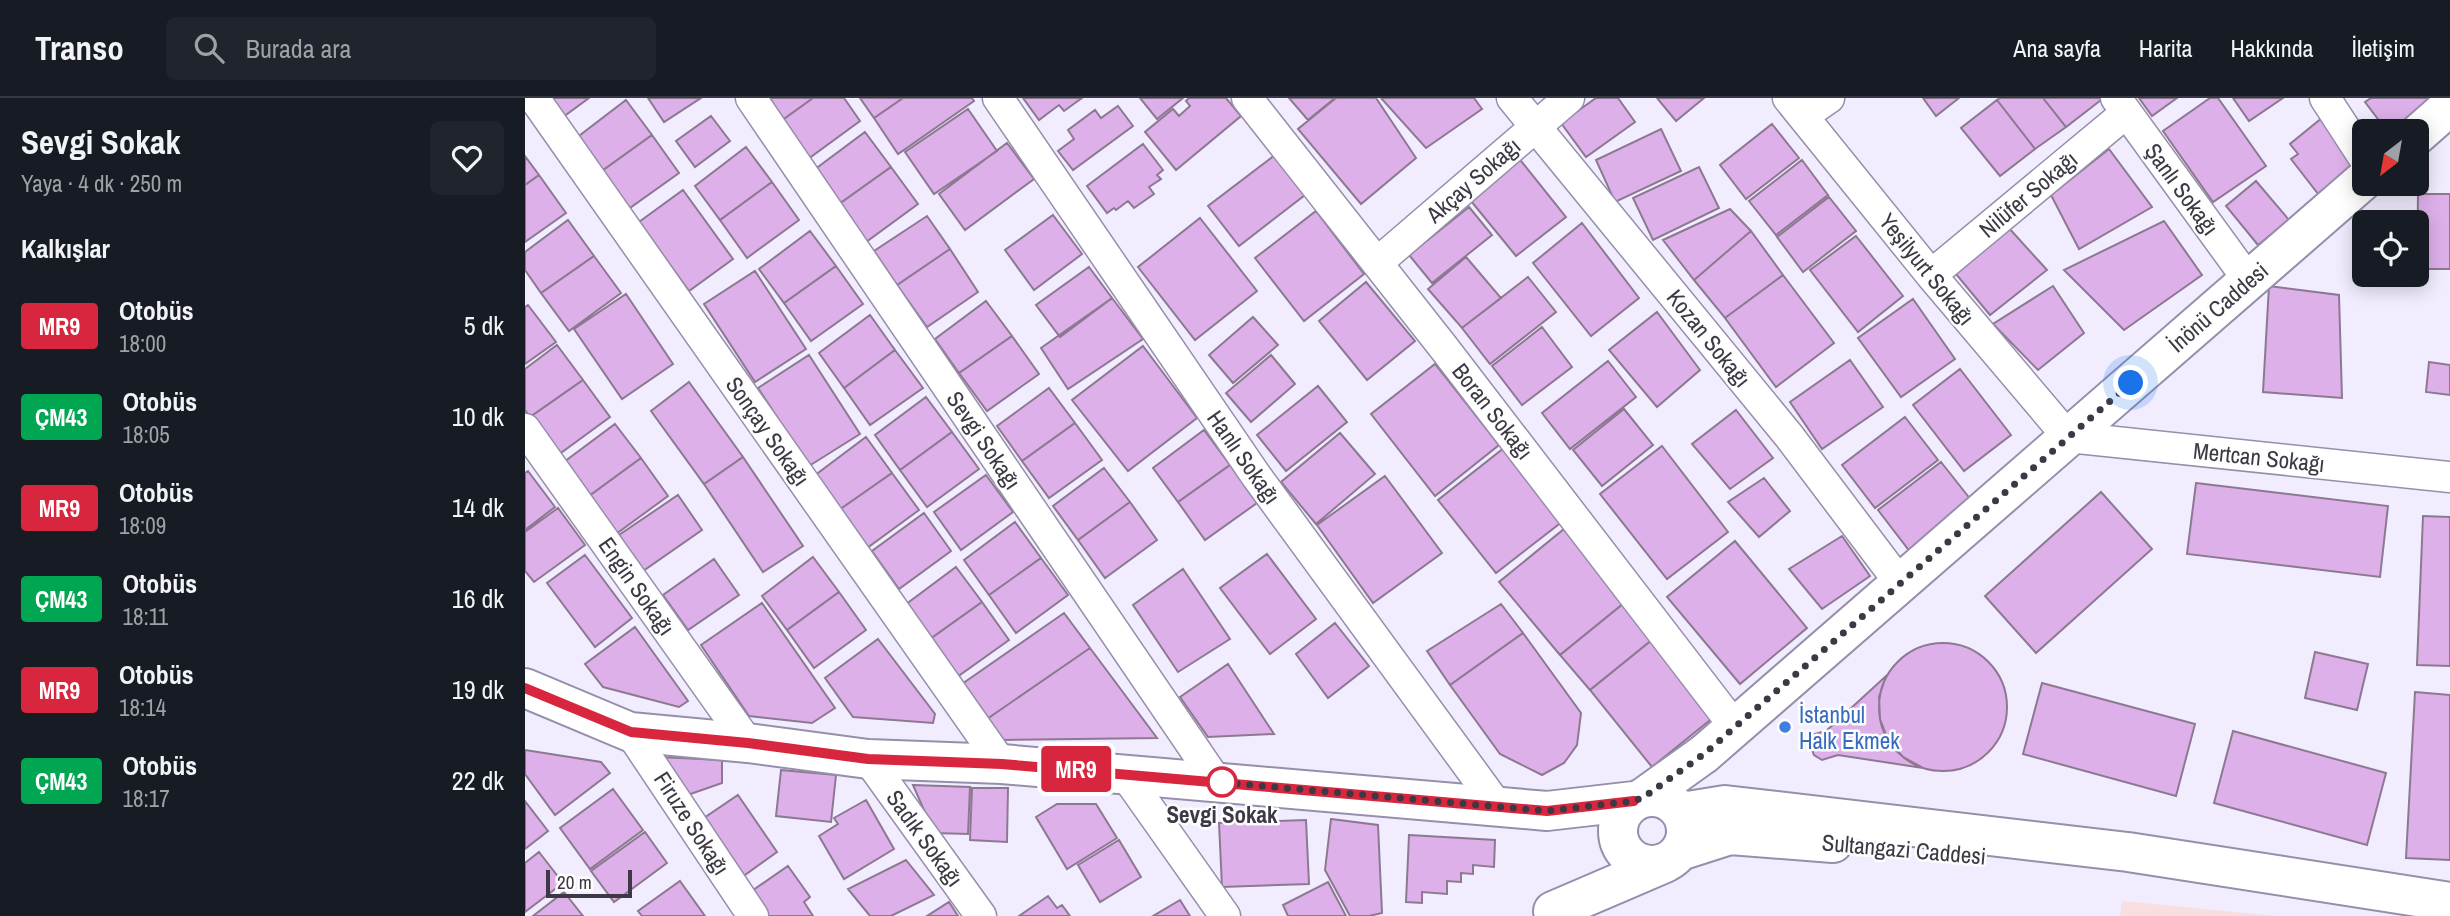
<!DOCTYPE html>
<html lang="tr">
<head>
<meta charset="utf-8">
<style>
  body { margin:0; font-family:"Archivo Narrow",sans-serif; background:#20242c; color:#f1f3f6; height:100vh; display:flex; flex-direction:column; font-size:26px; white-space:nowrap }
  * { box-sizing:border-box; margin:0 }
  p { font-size:23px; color:#9ea1a6 }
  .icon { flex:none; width:38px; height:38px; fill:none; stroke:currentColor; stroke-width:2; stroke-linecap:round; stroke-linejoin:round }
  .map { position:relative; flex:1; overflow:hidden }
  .drawer { display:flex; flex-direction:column; background:#171b24; width:525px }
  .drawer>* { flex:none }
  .badge { padding:0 14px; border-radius:5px; font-size:24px; line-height:46px }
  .needle { width:46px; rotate:211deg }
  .controls { position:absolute; left:1827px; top:21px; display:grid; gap:14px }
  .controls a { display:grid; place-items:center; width:77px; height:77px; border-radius:10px; background:#171b24; box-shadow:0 4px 18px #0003; font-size:35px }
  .scale { position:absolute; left:21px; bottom:18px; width:86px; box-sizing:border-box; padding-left:7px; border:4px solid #3c3844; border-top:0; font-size:19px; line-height:24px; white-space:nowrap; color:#3c3844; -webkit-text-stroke:5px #fdfdfd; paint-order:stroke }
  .you { position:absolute; width:35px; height:35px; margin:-18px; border:5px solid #fff; border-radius:50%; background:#1a73e8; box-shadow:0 0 0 10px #1a73e833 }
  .map>.badge { position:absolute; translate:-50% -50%; box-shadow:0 0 0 4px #fff }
  h2 { padding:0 21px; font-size:26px; line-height:63px }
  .round { display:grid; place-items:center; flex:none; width:74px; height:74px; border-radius:10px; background:#20242c }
  .head { display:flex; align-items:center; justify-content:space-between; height:119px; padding:0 21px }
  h1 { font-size:33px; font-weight:700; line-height:52px }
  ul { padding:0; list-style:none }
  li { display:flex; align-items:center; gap:21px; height:91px; padding:0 21px }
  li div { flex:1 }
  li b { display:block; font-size:26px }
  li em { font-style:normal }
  li .badge { min-width:77px; font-weight:700; text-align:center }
  header { display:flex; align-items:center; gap:42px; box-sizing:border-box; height:98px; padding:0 35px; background:#171b24; border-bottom:2px solid #363941 }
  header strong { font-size:33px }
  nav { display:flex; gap:38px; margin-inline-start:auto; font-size:24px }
  .search { width:490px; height:63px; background:#20242c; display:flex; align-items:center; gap:18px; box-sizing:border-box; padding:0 24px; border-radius:10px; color:#9ea1a6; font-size:26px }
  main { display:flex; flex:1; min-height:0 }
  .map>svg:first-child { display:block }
</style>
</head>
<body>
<header>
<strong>Transo</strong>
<div class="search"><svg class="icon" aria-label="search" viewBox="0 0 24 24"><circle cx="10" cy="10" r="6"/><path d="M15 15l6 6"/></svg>Burada ara</div>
<nav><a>Ana sayfa</a><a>Harita</a><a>Hakkında</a><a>İletişim</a></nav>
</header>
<main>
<section class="drawer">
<div class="head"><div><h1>Sevgi Sokak</h1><p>Yaya · 4 dk · 250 m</p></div><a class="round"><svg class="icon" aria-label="heart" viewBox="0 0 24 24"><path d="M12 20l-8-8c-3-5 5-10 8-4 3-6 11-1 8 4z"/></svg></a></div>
<h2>Kalkışlar</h2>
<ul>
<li><span class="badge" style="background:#d7263d;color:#fff">MR9</span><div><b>Otobüs</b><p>18:00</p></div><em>5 dk</em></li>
<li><span class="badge" style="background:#00a651;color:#fff">ÇM43</span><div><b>Otobüs</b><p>18:05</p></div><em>10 dk</em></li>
<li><span class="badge" style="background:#d7263d;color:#fff">MR9</span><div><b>Otobüs</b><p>18:09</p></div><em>14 dk</em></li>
<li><span class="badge" style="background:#00a651;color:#fff">ÇM43</span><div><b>Otobüs</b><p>18:11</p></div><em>16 dk</em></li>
<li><span class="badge" style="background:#d7263d;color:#fff">MR9</span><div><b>Otobüs</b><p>18:14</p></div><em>19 dk</em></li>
<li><span class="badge" style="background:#00a651;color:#fff">ÇM43</span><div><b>Otobüs</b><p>18:17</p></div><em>22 dk</em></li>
</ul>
</section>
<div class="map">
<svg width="1925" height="818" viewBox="0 0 1925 818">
  <rect width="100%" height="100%" fill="#f1edff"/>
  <path fill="#f9dee0" d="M1597 803 1751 818H1595Z"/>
  <path fill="#deb0ea" stroke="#8c7991" stroke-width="2" d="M24 0H64L38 19Z
    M123 0H176L139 24Z
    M239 0H288L256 23Z
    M288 0H319L335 23 283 61 256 23Z
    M335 0H378L349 20Z
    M378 0H447L449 3 373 56 349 20Z
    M498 0H557L539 13 534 7 514 22Z
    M615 0H658L632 21Z
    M664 0H701L716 18 651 72 620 34 648 11 654 18 665 8 661 3Z
    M764 0H810L783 22Z
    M811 0H851L891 60 836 106 773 31Z
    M856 0H949L957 11 901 50Z
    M1071 0H1093L1110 24 1061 59 1036 25Z
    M1132 0H1179L1151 23Z
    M1398 0H1434L1411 18Z
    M1475 0H1518L1541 29 1510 51 1472 2Z
    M1518 0H1575L1576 2 1541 29Z
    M1614 0H1652L1627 18Z
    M1685 0H1693L1741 68 1688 104 1638 33Z
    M1708 0H1758L1724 23Z
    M1846 0H1906L1907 1 1865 33H1862L1840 4Z
    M101 2 127 37 74 75 50 41Z
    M1472 2 1510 51 1475 78 1436 30Z
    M593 8 608 28 548 72 533 53 549 41 543 32 570 12 576 20Z
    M443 11 472 53 409 96 380 54Z
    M1803 15 1839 62 1794 97 1766 61 1773 56 1765 46Z
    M186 18 205 43 170 69 151 43Z
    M1247 26 1274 60 1221 101 1195 67Z
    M1136 31 1156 73 1090 104 1071 62Z
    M340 34 366 69 314 106 289 72Z
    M127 37 154 75 102 112 74 75Z
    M482 45 509 81 440 132 414 96Z
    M618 46 638 72 632 77 636 81 624 89 629 96 609 110 603 103 591 112 589 110 582 115 562 88Z
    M221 49 247 84 195 122 170 88Z
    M1584 51 1627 109 1554 151 1526 97Z
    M750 57 780 97 714 148 683 108Z
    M0 58 14 77 0 87Z
    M992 58 1041 119 991 158 946 103Z
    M1277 62 1303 97 1251 137 1224 103Z
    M366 69 393 106 341 144 314 106Z
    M1174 69 1194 110 1128 142 1108 100Z
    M14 77 41 115 0 144V87Z
    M1731 83 1764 122 1733 147 1701 108Z
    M247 84 274 122 222 160 195 122Z
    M158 92 208 161 164 193 114 124Z
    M1893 96H1925V171H1892Z
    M1304 99 1331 133 1278 174 1252 139Z
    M944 109 967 137 907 185 884 157Z
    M1205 111 1226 133 1169 182 1138 142Z
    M791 113 839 176 779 223 730 160Z
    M528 117 557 156 509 192 480 152Z
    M402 118 425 151 372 187 349 153Z
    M675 120 732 193 670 242 613 169Z
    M43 122 69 158 16 195 0 172V154Z
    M1639 123 1677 177 1599 232 1539 172Z
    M1057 125 1114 200 1066 238 1008 165Z
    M1483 129 1522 172 1465 217 1426 170Z
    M285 133 311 168 259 205 234 171Z
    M1226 133 1258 177 1200 220 1169 182Z
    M1331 138 1378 198 1333 234 1285 172Z
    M425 151 453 194 402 229 372 187Z
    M69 158 96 195 44 233 16 195Z
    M941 159 976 200 937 230 903 191Z
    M311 168 338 206 286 243 259 205Z
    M564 169 587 200 535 239 511 207Z
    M230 173 281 251 230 284 179 206Z
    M1258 177 1309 245 1251 289 1200 220Z
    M1003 179 1031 214 965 266 937 230Z
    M841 184 890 243 842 282 794 223Z
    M1528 188 1559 235 1513 272 1468 226Z
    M1744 188 1814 197 1817 300 1738 294Z
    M101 196 148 266 97 301 49 231Z
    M587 200 618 241 543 291 516 250Z
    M1388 201 1430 261 1376 299 1333 240Z
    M461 203 487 238 434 275 410 241Z
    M3 207 31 244 0 266V209Z
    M1132 214 1175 272 1132 309 1084 252Z
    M345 217 370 252 319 290 294 255Z
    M728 219 753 247 708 285 684 257Z
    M1017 229 1047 269 997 307 967 268Z
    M487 238 514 276 462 313 434 275Z
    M32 247 58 282 5 319 0 312V271Z
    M618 248 672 320 603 373 547 302Z
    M370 252 398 290 345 327 319 290Z
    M284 257 335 336 284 368 233 290Z
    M746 257 770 286 726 324 701 295Z
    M1325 262 1358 309 1297 351 1265 304Z
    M1083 263 1111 299 1045 351 1017 315Z
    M1904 264 1925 267V297L1901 294Z
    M910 266 974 347 910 398 846 316Z
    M1435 271 1486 337 1439 373 1388 307Z
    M58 282 85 319 33 357 5 319Z
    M164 284 218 359 179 386 126 313Z
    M793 288 822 324 761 373 732 337Z
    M524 290 550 325 497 363 472 328Z
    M401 299 427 334 375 372 350 337Z
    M1099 311 1128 347 1077 388 1048 352Z
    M1211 312 1248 360 1205 391 1167 346Z
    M1380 319 1413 362 1350 410 1317 367Z
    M550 325 577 362 524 400 497 363Z
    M90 326 116 360 64 398 39 364Z
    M679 332 705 367 653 404 628 370Z
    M427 334 454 371 402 409 375 372Z
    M815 335 850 376 791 426 756 384Z
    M341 339 367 375 314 412 289 378Z
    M1137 348 1203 434 1142 481 1075 396Z
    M979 350 1038 423 971 475 913 402Z
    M218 359 278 448 238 474 179 386Z
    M116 360 143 398 91 436 64 398Z
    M1416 364 1450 407 1386 455 1353 412Z
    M705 367 732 405 680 442 653 404Z
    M579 370 605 404 553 442 528 408Z
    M3 373 30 409 0 432V375Z
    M367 375 394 412 342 450 314 412Z
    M461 377 488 414 436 452 409 414Z
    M860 378 917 455 848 505 792 427Z
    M1239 380 1265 413 1234 439 1203 404Z
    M1671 385 1863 408 1855 479 1662 456Z
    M1576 394 1627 451 1511 555 1460 498Z
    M153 397 177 432 118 473 94 437Z
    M605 404 632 442 580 480 553 442Z
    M33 410 60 447 9 484 0 473V434Z
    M399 415 426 453 374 491 347 453Z
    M1898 418 1925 419V568L1892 567Z
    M490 424 516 460 464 497 439 462Z
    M1039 431 1099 505 1035 557 974 484Z
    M1317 438 1345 478 1297 511 1264 471Z
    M1210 443 1282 530 1215 586 1142 499Z
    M742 456 791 521 745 556 695 490Z
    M60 457 107 520 70 549 22 485Z
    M288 459 314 494 262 532 237 498Z
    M516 460 543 497 491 535 464 497Z
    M189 461 214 497 163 532 138 497Z
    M431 469 457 504 405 541 380 507Z
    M658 471 705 541 653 574 608 507Z
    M314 494 341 532 289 570 262 532Z
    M457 504 484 542 432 579 405 541Z
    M237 505 310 610 287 625 224 618 176 547Z
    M1099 505 1128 541 1065 592 1035 557Z
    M976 506 998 535 925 587 902 553Z
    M539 515 565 550 462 621 437 586Z
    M810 525 844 568 803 600 771 556Z
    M110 529 163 603 154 609 78 589 60 566Z
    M998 535 1056 615 1052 647 1039 665 1017 677 975 656 925 587Z
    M353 541 410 616 408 625 328 619 300 580Z
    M1128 541 1190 618 1127 669 1065 592Z
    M1354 609a64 64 0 1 1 128 0a64 64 0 1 1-128 0Z
    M565 550 632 640 477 642 462 621Z
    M1790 554 1843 566 1832 612 1780 600Z
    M703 566 749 636 683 639 655 599Z
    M1361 578 1354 599 1355 621 1363 642 1378 659 1398 670 1313 657 1297 662 1289 657 1285 647 1286 640 1290 636 1301 633Z
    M1517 585 1670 626 1651 698 1498 656Z
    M1890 594 1925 597V762L1881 760Z
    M1708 633 1861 675 1842 747 1689 705Z
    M0 652 76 664 85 675 30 717 0 676Z
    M133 659 197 662V685L154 700Z
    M256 672 311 677 306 724 251 718Z
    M388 687 445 689 443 736 409 735Z
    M447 690H483L482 744 445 742Z
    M88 691 118 732 65 771 35 730Z
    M213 697 252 754 213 782 173 724Z
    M341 702 369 751 319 781 294 738 313 726 309 720Z
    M0 703 23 733 0 751Z
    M532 706H571L592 740 542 771 511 719Z
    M806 721 853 727 857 815 844 818H825L800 772Z
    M781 722 784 786 697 789 694 725Z
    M120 734 142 765 89 804 66 773Z
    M884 737 970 742 969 769 948 767V776L936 775V784L922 783V796L897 794V805L881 804Z
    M594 742 616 779 575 804 553 767Z
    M14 754 38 785 0 814V765Z
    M381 762 409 797 366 818H345L323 791Z
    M263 768 285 799 279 804 288 818H236L221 797Z
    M155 783 180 818H117L113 813Z
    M803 784 821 818H763L758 807Z
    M39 794 58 818H8Z
    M523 798 532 810 537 807 545 818H494Z
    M655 802 665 818H628Z
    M424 804 433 818H402Z"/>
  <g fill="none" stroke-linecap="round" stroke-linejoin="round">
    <g stroke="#968eaa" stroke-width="33">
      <path id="minor" d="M9 0 477 666
        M226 0 692 684
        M473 0 732 379 974 710
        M722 0 919 250 1210 629
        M987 0 1264 338 1375 485
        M1263 0 1406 177 1543 339 1925 379
        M1591 0 1724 183
        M1800 0 1839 60
        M1278 18 1304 0
        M852 165 1044 0
        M1406 177 1601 15
        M0 331 223 645
        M105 634 228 818
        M343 661 456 818
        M599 675 700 818"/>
    </g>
    <g stroke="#968eaa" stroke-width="42">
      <path id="tertiary" d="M1892 37 1925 8
        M1179 656 1839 82"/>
    </g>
    <g stroke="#968eaa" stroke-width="42">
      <path id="secondary" d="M0 590 105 634 223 645 343 661 477 666 1022 713 1109 703
        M1093 733a34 34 0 1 1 68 0a34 34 0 1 1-68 0Z
        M1119 699 1179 656
        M1157 714 1200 707 1603 754 1925 804
        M1155 753 1205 737 1308 745
        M1028 813 1140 765"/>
    </g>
    <use href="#minor" stroke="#fff" stroke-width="30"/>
    <use href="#tertiary" stroke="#fff" stroke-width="38"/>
    <use href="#secondary" stroke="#fff" stroke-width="38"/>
  </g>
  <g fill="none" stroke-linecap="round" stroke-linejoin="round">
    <g stroke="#fff" stroke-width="16">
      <path id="line" d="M0 590 106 634 223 645 343 661 477 666 1022 713 1109 703"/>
    </g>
    <use href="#line" stroke="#d7263d" stroke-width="10"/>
    <path stroke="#3c3844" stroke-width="7" stroke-dasharray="0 12.6" d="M697 684H692L1022 713 1109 703 1119 699 1179 656 1606 285"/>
  </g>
  <circle fill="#3f7fe0" stroke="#fdfdfd" stroke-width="2.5" cx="1260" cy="629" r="7"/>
  <circle fill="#fff" stroke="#d7263d" stroke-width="3.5" cx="697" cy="684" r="14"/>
  <g text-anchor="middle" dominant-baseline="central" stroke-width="5" stroke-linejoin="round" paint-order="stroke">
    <g font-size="23" fill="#3c3844" stroke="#fdfdfd">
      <text transform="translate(948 82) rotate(-41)">Akçay Sokağı</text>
      <text transform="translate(1657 91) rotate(54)">Şanlı Sokağı</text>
      <text transform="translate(1503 96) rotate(-40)">Nilüfer Sokağı</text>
      <text transform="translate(1402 171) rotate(51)">Yeşilyurt Sokağı</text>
      <text transform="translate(1693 209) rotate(-41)">İnönü Caddesi</text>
      <text transform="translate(1184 240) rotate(51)">Kozan Sokağı</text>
      <text transform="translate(968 313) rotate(52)">Boran Sokağı</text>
      <text transform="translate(243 333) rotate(55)">Sonçay Sokağı</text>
      <text transform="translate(459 342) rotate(56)">Sevgi Sokağı</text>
      <text transform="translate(719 359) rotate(55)">Hanlı Sokağı</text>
      <text transform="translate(1734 359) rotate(6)">Mertcan Sokağı</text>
      <text transform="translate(112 488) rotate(55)">Engin Sokağı</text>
      <text transform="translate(167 725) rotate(57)">Firuze Sokağı</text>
      <text transform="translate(400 740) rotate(54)">Sadık Sokağı</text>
      <text transform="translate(1379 751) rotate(5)">Sultangazi Caddesi</text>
    </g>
    <g font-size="23" fill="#366cbe" stroke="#fdfdfd" text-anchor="start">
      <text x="1274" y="616">İstanbul<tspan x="1274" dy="26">Halk Ekmek</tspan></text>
    </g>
    <g font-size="23" font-weight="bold" fill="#3c3844" stroke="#fdfdfd">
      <text x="697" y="716">Sevgi Sokak</text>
    </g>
  </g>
</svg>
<div class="controls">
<a><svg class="needle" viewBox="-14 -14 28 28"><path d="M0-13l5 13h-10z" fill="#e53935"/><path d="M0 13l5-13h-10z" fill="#9ea1a6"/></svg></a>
<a><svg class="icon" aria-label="locate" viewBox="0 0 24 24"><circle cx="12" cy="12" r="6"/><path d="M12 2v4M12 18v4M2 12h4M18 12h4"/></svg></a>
</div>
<div class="scale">20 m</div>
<div class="you" style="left:1606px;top:285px"></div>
<b class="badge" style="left:551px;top:671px;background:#d7263d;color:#fff">MR9</b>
</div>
</main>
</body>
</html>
